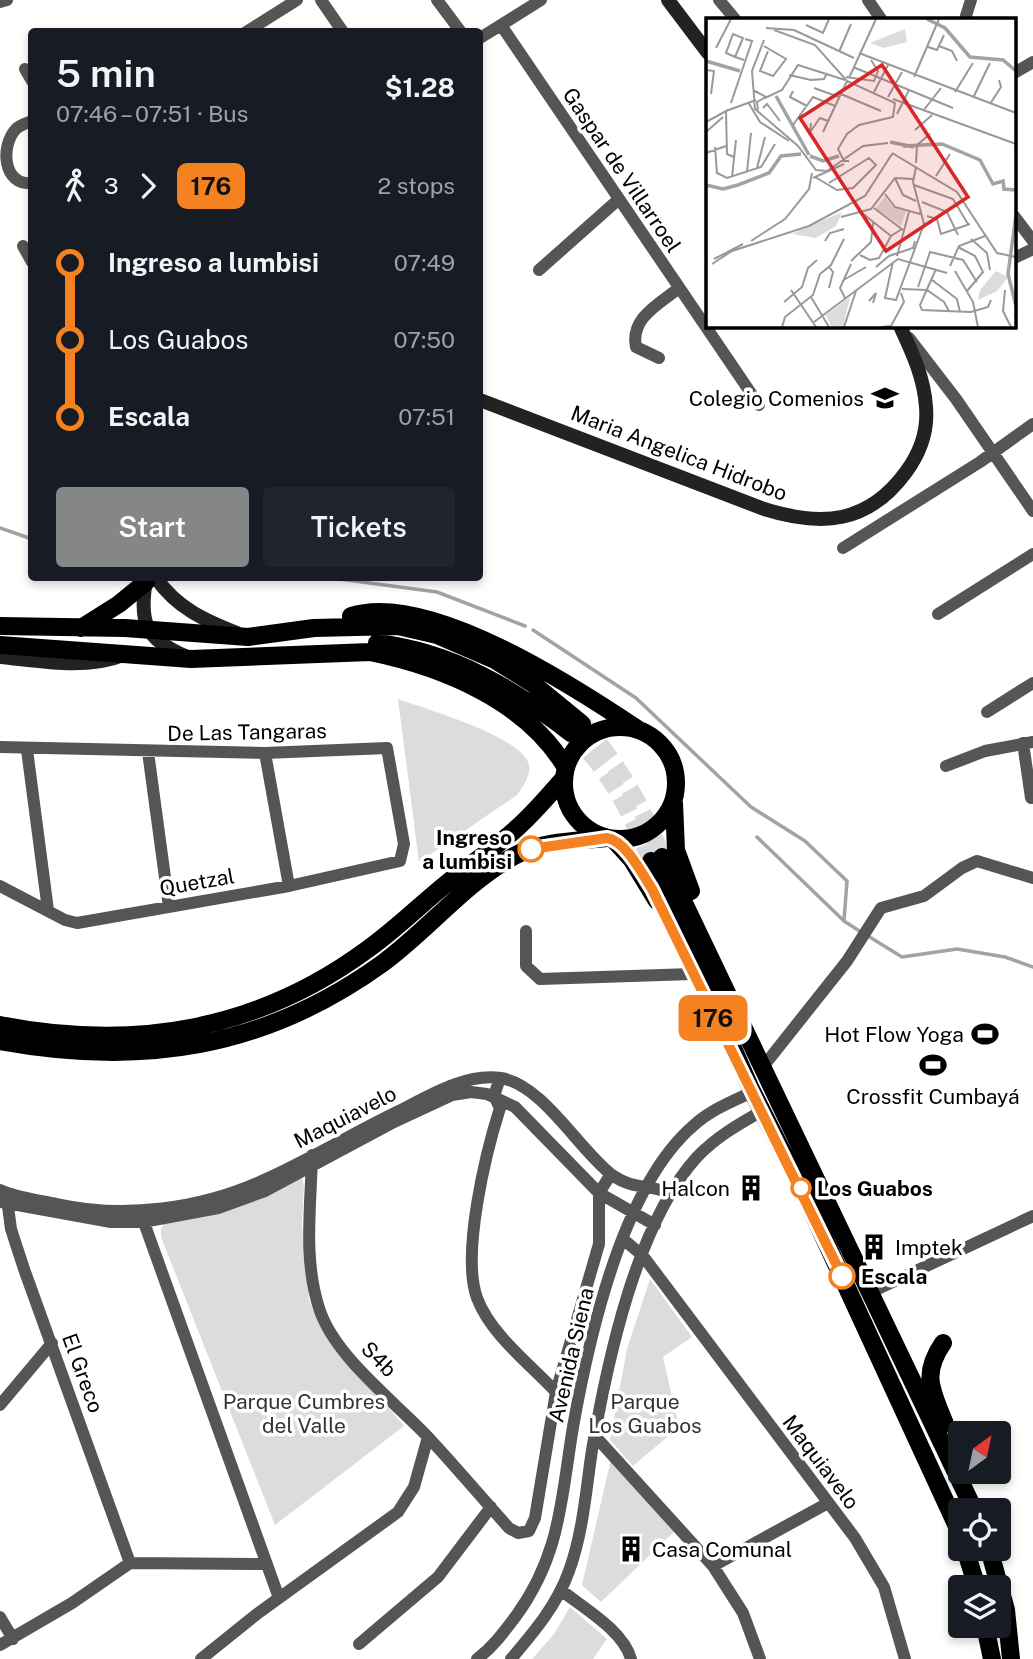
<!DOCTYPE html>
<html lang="en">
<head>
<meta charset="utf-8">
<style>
  body { margin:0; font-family:"Public Sans",sans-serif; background:#20242c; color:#f1f3f6; height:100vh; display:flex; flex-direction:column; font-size:26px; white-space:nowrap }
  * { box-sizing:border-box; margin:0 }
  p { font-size:23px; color:#9ea1a6 }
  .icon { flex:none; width:38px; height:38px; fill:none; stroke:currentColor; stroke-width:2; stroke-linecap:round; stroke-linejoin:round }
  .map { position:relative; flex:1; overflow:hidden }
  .panel { position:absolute; left:28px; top:28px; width:455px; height:553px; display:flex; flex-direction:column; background:#171b24; border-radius:7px; box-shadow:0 4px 10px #0003 }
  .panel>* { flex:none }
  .badge { padding:0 14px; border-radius:10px; font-size:24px; line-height:46px }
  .needle { width:46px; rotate:33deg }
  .buttons { position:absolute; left:948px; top:1421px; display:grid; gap:14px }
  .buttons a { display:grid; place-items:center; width:63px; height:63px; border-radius:7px; background:#171b24; box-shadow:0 4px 10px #0003; font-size:35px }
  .map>.badge { position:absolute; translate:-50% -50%; box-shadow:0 0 0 4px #fff }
  .legs { display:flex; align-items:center; gap:10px; height:77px; padding:0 28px; font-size:23px }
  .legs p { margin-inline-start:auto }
  .summary { display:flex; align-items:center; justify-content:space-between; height:119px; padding:0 28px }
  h1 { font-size:38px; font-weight:600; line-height:52px }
  .cta { display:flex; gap:14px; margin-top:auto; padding:14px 28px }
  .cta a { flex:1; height:80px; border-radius:7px; background:#858687; color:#fff; font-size:28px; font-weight:600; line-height:80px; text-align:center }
  .cta a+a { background:#20242c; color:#f1f3f6 }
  ul { padding:0 28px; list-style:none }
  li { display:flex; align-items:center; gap:24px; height:77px; font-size:26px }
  li i { display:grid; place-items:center; width:10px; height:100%; margin:0 9px; background:currentColor }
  li i::after { content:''; width:18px; height:18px; margin:-9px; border:5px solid; border-radius:50%; background:#171b24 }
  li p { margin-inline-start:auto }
  li:first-child i { background:linear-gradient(#0000 50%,currentColor 0) }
  li:last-child i { background:linear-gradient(currentColor 50%,#0000 0) }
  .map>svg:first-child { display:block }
</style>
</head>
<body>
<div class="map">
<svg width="1033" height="1659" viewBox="0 0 1033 1659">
  <rect width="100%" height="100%" fill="#fff"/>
  <path fill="#dcdcdc" d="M398 699C423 708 524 737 529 765 531 775 523 787 517 795L419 862Z
    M301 1175 304 1185 302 1224 309 1300 321 1328 404 1426 275 1525 161 1237V1228L166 1221Z
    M650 1279 692 1337 663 1357 679 1427 633 1466 610 1440 627 1349Z
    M611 1459 677 1529 601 1602 582 1585Z
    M570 1607 607 1639 593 1659H532L554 1634Z"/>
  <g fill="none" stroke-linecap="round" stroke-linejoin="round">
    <path stroke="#a3a3a3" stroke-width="3.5" d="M0 528 32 539
      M332 578 437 592 525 626
      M533 630 636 698 751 807 805 841 847 881 844 921
      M757 837 844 921 861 932
      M868 936 902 957 957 949 1005 957 1033 967"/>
    <path stroke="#d9d9d9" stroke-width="18" stroke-dasharray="18 9" stroke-linecap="butt" d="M582 724C619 765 642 806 662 857
      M571 733C610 769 630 811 650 859"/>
    <path stroke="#555" stroke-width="12" d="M321 0 343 32
      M437 0 461 32
      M719 0 735 19
      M868 0 881 19
      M0 2 7 0
      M965 19 971 0
      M501 25 759 405
      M246 32 297 0
      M480 38 541 0
      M25 69 32 81
      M1014 73 1033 62
      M32 121C27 123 20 125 16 129 0 146 3 186 32 183
      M1014 216 1033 241
      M23 246 32 262
      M1014 258 1033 249
      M539 270 619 199
      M909 338 956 399 1033 511
      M659 358 636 347C630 318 659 304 679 288
      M843 548 980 462 1033 424
      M938 614 1033 554
      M987 712 1033 683
      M1023 743 1031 798
      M0 747 265 753 387 748 404 844 400 861 289 886 77 923 65 920 0 886
      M27 750 48 910
      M148 752 169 907
      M265 753 289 886
      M946 766 985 751 1033 742
      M526 931V966L540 979 692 974
      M766 1063 847 961 881 908 924 896 962 868 977 861 1033 878
      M500 1078 494 1096 500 1108C486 1152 461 1254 477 1298 491 1335 530 1364 556 1392
      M312 1155C311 1206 303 1258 319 1308 334 1356 393 1400 428 1437 455 1466 482 1498 509 1528L518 1533 529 1531 535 1518 556 1392 599 1244V1193L611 1174
      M0 1190C17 1198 38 1200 57 1204 124 1219 201 1209 264 1180 311 1159 355 1132 401 1110 430 1095 466 1073 501 1078 543 1085 579 1150 612 1175 635 1191 650 1183 671 1194
      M7 1199 11 1229 24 1269 130 1563
      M0 1202 111 1222H143L218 1208 265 1191 394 1122 452 1095 471 1092 487 1094 515 1107 599 1193 655 1225
      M142 1217 279 1598
      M623 1239 643 1256 855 1538 884 1587 905 1659
      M869 1293 1033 1216
      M0 1405 52 1343
      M595 1436 713 1566 743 1613 760 1659
      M713 1566 828 1503
      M561 1590C583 1608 623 1630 631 1659
      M0 1617 13 1639
      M359 1644 438 1577 491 1507
      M0 1645 72 1603 130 1563 266 1564
      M201 1659 257 1614 398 1512 414 1487 428 1437
      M477 1659C493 1647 503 1633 516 1616 561 1554 561 1499 573 1427 589 1337 622 1187 693 1126 710 1110 731 1102 752 1092
      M511 1659C534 1632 557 1605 569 1571 583 1533 586 1490 592 1450 607 1363 636 1224 697 1157 716 1137 739 1124 762 1111"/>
    <path stroke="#222" stroke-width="14" d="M668 0 708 53
      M480 400 764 509C822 527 868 524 906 472 920 453 928 430 926 407 924 377 912 352 900 326
      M146 578C140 621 143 638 185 656
      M156 578C177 608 204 620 237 633
      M0 657C40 661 86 670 123 655"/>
    <path stroke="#000" stroke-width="18" d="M351 616C428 591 575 687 639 730
      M0 626 125 628 248 637 314 628 398 626 437 635 495 660 532 683 582 724
      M81 628 119 604 146 582
      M377 643C452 652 512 688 571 733
      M0 645 191 659 370 652C443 667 527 701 566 768
      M564 783a56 56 0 1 1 112 0a56 56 0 1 1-112 0Z
      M674 803 676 850 691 891
      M613 839 632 860 657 901
      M662 857 974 1510
      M651 861 751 1089 801 1188 961 1535
      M0 1025C134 1051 257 1031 368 949 396 929 420 905 446 884 469 865 495 848 517 828 534 813 549 795 564 778
      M0 1041C142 1067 264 1049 383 963 428 930 465 883 514 856 541 841 577 841 607 838
      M943 1343C921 1375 932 1391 945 1424
      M965 1549 977 1587
      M989 1549 1006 1610 1011 1659
      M985 1626 992 1659"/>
  </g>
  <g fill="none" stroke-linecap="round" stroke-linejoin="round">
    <g stroke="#fff" stroke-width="16">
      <path id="line-1" d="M531 849 607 838C626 841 642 874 652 889L842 1276"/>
    </g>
    <use href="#line-1" stroke="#f58220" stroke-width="10"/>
  </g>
  <defs>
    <g id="school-bare" transform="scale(2.1)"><path d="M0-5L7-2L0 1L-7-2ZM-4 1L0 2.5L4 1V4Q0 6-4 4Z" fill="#000" stroke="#fff" stroke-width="2.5" paint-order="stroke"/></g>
    <g id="stadium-bare" transform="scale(2.1)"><path d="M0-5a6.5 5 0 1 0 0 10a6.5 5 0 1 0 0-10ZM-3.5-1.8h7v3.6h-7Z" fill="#000" stroke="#fff" stroke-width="2.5" paint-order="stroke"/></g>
    <g id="building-bare" transform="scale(2.1)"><path d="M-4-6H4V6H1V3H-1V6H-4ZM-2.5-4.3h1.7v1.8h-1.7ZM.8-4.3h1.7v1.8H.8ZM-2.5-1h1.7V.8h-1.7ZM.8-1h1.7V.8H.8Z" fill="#000" stroke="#fff" stroke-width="2.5" paint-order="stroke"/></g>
  </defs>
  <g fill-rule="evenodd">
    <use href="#school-bare" x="885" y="398"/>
    <use href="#stadium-bare" x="985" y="1034"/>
    <use href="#stadium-bare" x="933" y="1065"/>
    <use href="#building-bare" x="751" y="1188"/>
    <use href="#building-bare" x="874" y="1247"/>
    <use href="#building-bare" x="631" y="1549"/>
  </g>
  <g fill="#fff" stroke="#f58220" stroke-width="3.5">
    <circle cx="531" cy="849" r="12"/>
    <circle cx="801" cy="1188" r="9"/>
    <circle cx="842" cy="1276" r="12"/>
  </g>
  <g text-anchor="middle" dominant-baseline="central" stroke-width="7" stroke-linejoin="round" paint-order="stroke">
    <g font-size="21" fill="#000" stroke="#fff">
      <text transform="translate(622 170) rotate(56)">Gaspar de Villarroel</text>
      <text transform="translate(679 453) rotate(21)">Maria Angelica Hidrobo</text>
      <text transform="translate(247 732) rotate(-1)">De Las Tangaras</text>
      <text transform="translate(197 882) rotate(-10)">Quetzal</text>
      <text transform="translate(345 1117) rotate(-27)">Maquiavelo</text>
      <text transform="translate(571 1355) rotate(-77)">Avenida Siena</text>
      <text transform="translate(379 1359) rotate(46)">S4b</text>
      <text transform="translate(83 1373) rotate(70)">El Greco</text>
      <text transform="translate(821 1462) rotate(53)">Maquiavelo</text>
    </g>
    <g font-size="21" fill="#000" stroke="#fff" text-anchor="end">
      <text x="864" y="398">Colegio Comenios</text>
      <text x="964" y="1034">Hot Flow Yoga</text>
      <text x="933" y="1096" text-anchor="middle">Crossfit Cumbayá</text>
      <text x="730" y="1188">Halcon</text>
      <text x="895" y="1247" text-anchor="start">Imptek</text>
      <text x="652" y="1549" text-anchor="start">Casa Comunal</text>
    </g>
    <g font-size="21" font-weight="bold" fill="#000" stroke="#fff" text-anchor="start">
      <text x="512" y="837" text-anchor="end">Ingreso<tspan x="512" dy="24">a lumbisi</tspan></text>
      <text x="817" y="1188">Los Guabos</text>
      <text x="861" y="1276">Escala</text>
    </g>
    <g font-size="21" fill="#333" stroke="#fff">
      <text x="304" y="1401">Parque Cumbres<tspan x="304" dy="24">del Valle</tspan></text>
      <text x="645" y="1401">Parque<tspan x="645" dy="24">Los Guabos</tspan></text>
    </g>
  </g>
  <g transform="translate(706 18)">
    <rect width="310" height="310" fill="#fff"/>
    <path d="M199 11 201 24 177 30 164 25ZM179 178 186 188 200 193 195 208 170 190ZM136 194 130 208 110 220 86 216ZM290 253 302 259 291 273 272 282 274 272ZM144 279 137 309 125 308 120 297Z" fill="#dcdcdc"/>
    <path fill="none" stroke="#a3a3a3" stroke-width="3.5" d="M221 1 239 10 264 39 297 42 310 53M0 43 34 53M70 78 103 137M184 124 208 129M197 128 236 126 274 142 287 166 297 163 298 171 310 172M104 138 117 143 133 138M0 167 17 171 32 167 63 155 75 138 95 136M310 197 302 256 310 288"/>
    <path fill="none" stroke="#999" stroke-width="2" d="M100 7 117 15 123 1M60 10 88 12 148 40M68 12 109 27 141 63 189 85 187 99 153 107 141 116 132 131 138 143H143M58 22 46 53 49 91 92 128 110 152 121 153 157 128 182 125M58 28 80 41 67 58 54 53 62 33M233 28 246 33 251 43M222 29 231 32 238 17M10 30 25 1M133 34 145 6M153 35 310 95M29 39 37 20 27 16 20 35 29 39 38 42M147 49 247 90M0 52 8 53 5 76M83 57 105 62 118 61 121 55M140 59 168 63 172 53 165 42M208 59 233 1M143 60 170 1M108 70 133 79M47 72 60 79 51 84 52 92M87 73 84 79 101 88M168 74 182 47M249 74 267 45M135 76 175 93M182 79 196 54M59 80 76 72 92 47 139 62M267 80 284 45M187 81 310 126M42 84 54 104 83 123M25 85 46 23 39 21M284 86 295 69 293 62M57 90 61 86 74 103M20 93 50 82M217 93 235 70M20 94 21 136 28 139M191 96 203 72M0 104 22 92M105 105 104 114 114 100 122 103M87 107 107 79 129 88M209 112 226 97M0 114 17 99M117 114 141 63M9 129 11 155 21 160 55 149 69 126M0 135 20 128M186 135 251 174 291 235 310 239M210 145 211 127 224 116M51 150 59 119M41 154 45 115M230 158 244 136M26 159 30 122M109 159 131 172 147 170 170 147 163 140 123 165M107 160 138 146M189 160 197 177 210 183M208 167 247 181 262 206M179 176 189 189 214 196 215 192M216 184 241 194 252 217M168 190 197 212M156 195 185 218M221 198 231 201 235 216 264 206M135 199 165 191 189 160 207 161M265 221 281 235 284 252M45 223 79 201 103 171 106 155M119 223 124 215 138 211M252 229 269 238 277 254 261 273M154 237 164 242 173 240 185 218 196 211M191 238 203 194M8 241 37 226M145 243 165 224 167 205M187 244 179 280 190 282 218 206 207 164 210 149M6 246 26 233 103 208 159 178 186 136M244 248 253 228 279 218M170 249 183 238 207 230 209 223M230 251 214 287 216 292 265 294 282 289 285 282M249 253 267 284 272 309M226 262 251 281 254 294M136 263 160 249M212 269 224 234 257 242 271 264M123 270 127 254 123 249M196 271 221 272 238 284 243 293M85 272 110 309M299 272 297 293 305 309M105 279 123 309M139 280 134 270 145 246M163 283 170 275 167 285M78 284 96 269 102 250 111 242M108 304 192 241 241 255M76 309 79 299 107 277 114 256 125 247 138 221M138 309 150 273M175 309 185 308 198 284 195 275"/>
    <path fill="#d62828" fill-opacity="0.15" stroke="#d62828" stroke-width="3.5" d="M176 47 262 179 180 233 94 100Z"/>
    <rect width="310" height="310" fill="none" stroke="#000" stroke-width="3.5"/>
  </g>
</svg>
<div class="buttons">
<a><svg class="needle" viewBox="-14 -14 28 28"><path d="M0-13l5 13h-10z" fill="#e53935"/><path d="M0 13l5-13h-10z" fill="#9ea1a6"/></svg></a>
<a><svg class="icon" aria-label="locate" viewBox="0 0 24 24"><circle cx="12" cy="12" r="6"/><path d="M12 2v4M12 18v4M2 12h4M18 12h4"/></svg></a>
<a><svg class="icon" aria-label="layers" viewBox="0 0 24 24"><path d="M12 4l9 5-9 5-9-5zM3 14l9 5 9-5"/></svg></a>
</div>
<b class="badge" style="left:713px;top:1018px;background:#f58220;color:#111">176</b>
<section class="panel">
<div class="summary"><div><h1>5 min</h1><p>07:46 – 07:51 · Bus</p></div><b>$1.28</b></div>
<div class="legs"><svg class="icon" aria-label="walk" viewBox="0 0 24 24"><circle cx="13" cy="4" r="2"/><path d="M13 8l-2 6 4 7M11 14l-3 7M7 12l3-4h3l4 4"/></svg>3<svg class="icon" aria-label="forward" viewBox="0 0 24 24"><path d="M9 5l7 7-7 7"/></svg><b class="badge" style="background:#f58220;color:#111">176</b><p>2 stops</p></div>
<ul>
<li><i style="color:#f58220"></i><b>Ingreso a lumbisi</b><p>07:49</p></li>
<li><i style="color:#f58220"></i><span>Los Guabos</span><p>07:50</p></li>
<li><i style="color:#f58220"></i><b>Escala</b><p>07:51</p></li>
</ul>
<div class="cta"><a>Start</a><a>Tickets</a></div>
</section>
</div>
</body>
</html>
